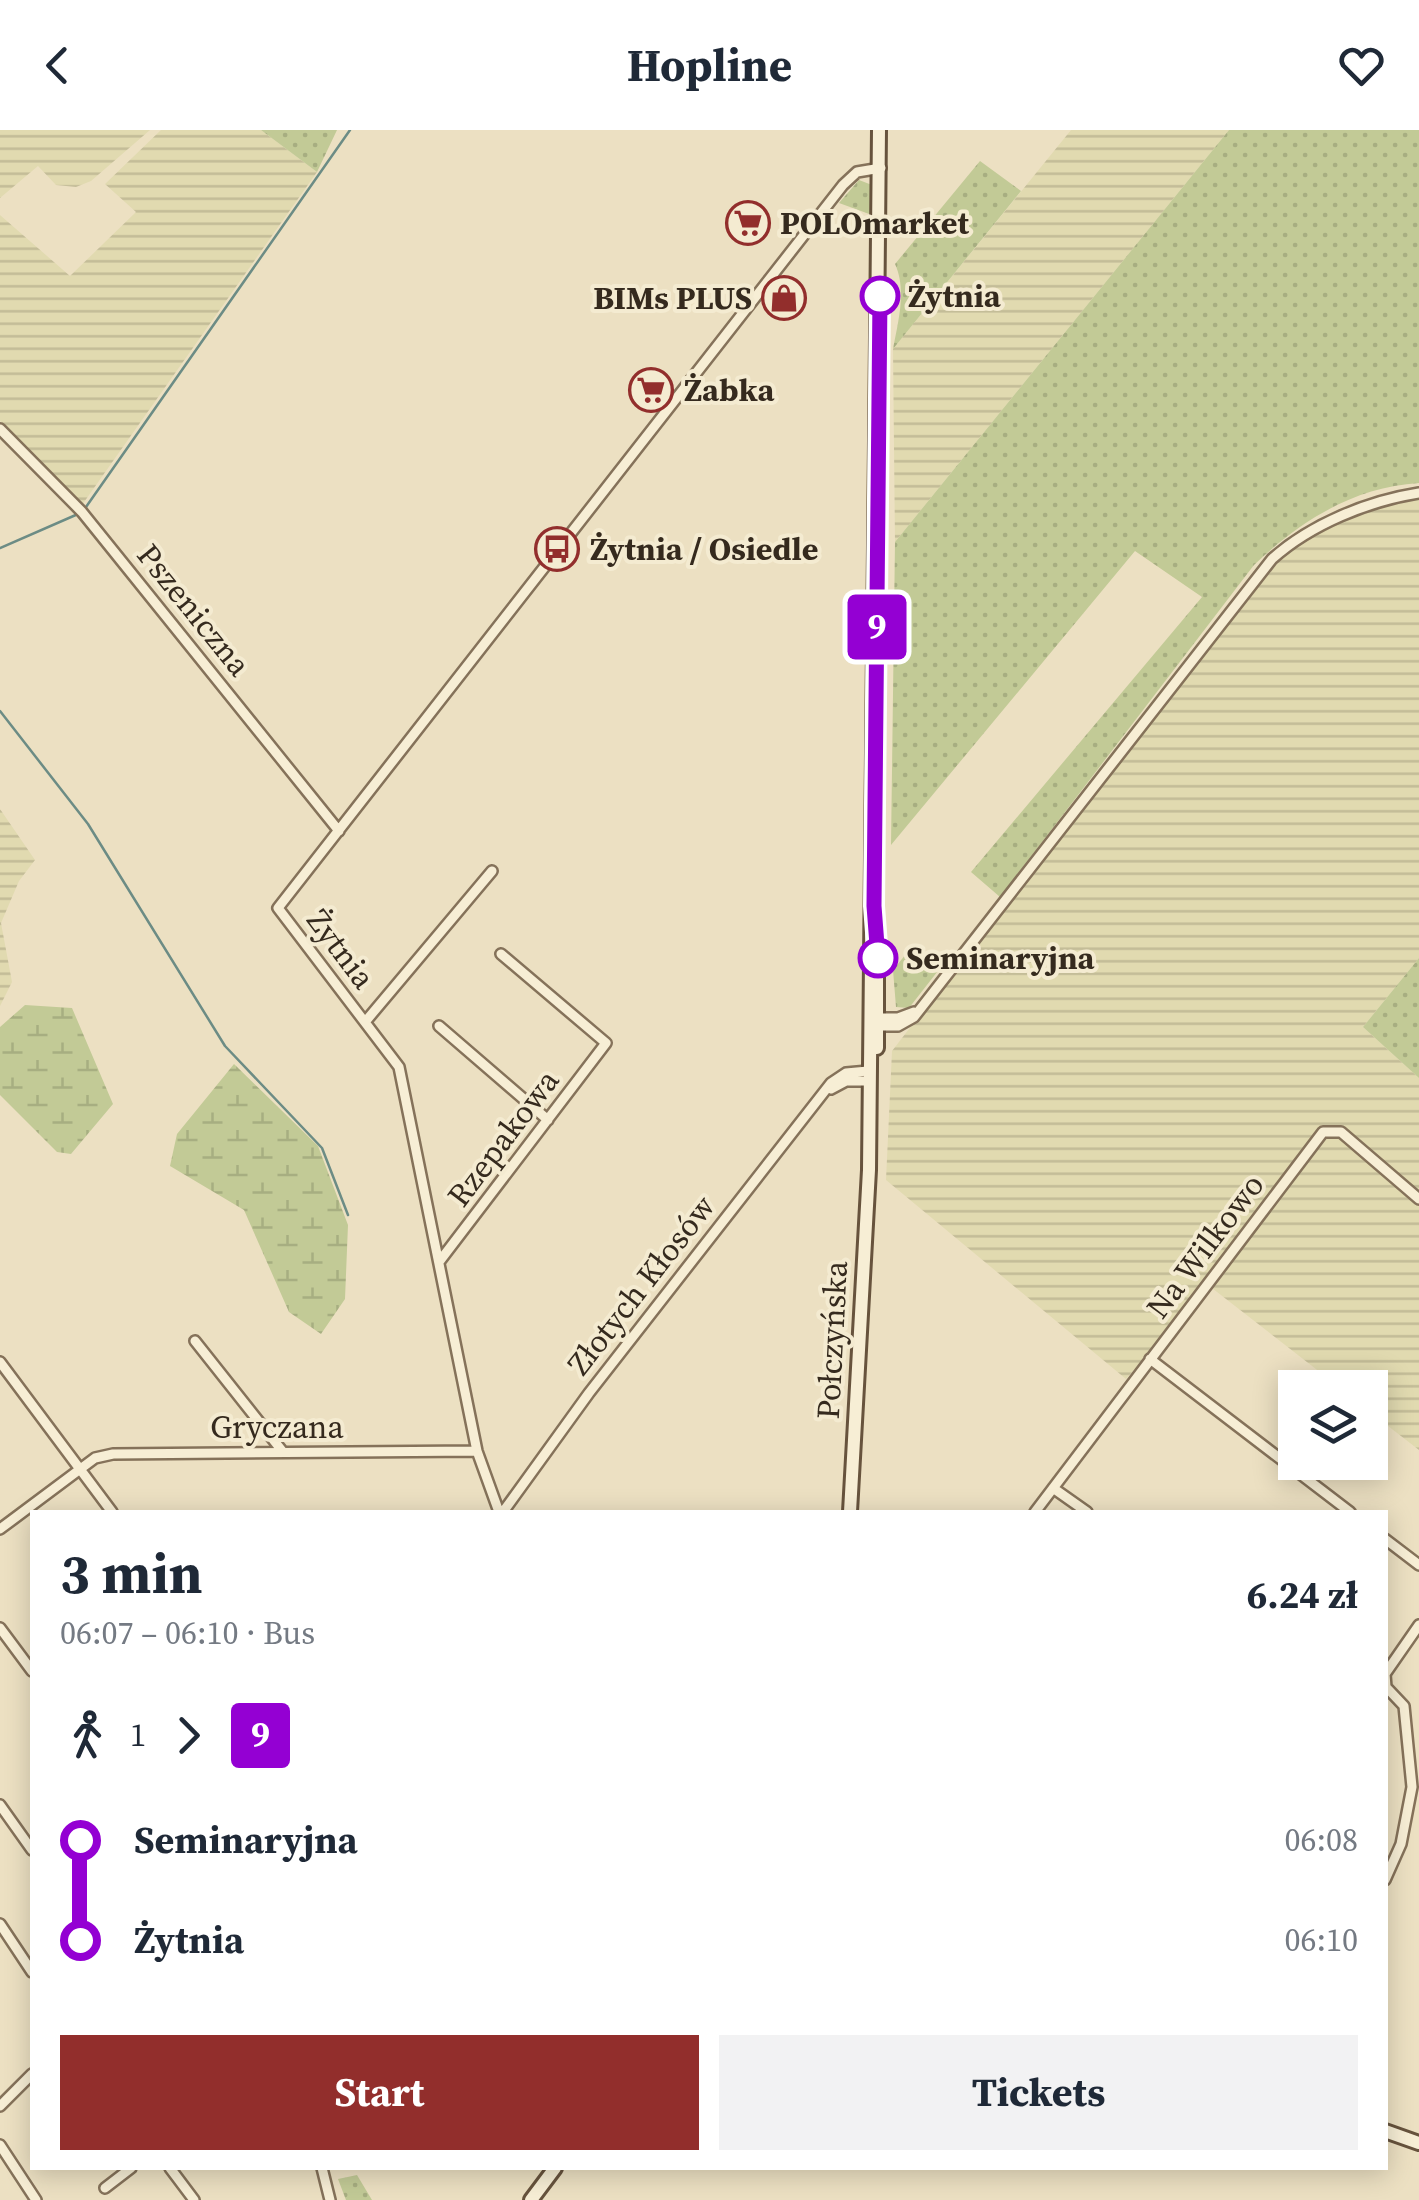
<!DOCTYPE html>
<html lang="en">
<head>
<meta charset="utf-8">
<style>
  body { margin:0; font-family:"Source Serif 4",serif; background:#f2f2f3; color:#1f2937; height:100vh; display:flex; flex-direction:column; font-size:38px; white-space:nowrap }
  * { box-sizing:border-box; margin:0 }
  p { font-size:32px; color:#747a83 }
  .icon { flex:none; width:55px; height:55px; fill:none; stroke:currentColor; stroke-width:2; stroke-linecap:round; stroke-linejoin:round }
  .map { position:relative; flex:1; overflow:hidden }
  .details { position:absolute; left:30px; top:1380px; width:1358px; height:660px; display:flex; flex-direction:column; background:#fff; border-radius:0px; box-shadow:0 5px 25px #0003 }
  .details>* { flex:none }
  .badge { padding:0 20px; border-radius:8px; font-size:35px; line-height:65px }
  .buttons { position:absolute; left:1278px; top:1240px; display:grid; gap:20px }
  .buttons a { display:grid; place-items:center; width:110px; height:110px; border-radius:0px; background:#fff; box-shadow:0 5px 25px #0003; font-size:50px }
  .map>.badge { position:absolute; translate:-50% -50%; box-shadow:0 0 0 5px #fff }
  .legs { display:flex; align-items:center; gap:15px; height:110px; padding:0 30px; font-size:32px }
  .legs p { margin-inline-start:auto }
  .summary { display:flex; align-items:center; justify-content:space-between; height:170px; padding:0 30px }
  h1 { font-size:55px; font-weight:700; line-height:75px }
  .button { display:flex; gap:20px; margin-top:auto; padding:20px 30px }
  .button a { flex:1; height:115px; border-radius:0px; background:#922e2c; color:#fff; font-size:40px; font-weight:700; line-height:115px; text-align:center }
  .button a+a { background:#f2f2f3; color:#1f2937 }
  ul { padding:0 30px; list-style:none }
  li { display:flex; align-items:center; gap:35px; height:100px; font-size:38px }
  li i { display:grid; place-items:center; width:15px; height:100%; margin:0 12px; background:currentColor }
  li i::after { content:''; width:25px; height:25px; margin:-12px; border:8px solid; border-radius:50%; background:#fff }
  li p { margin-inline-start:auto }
  li:first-child i { background:linear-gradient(#0000 50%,currentColor 0) }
  li:last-child i { background:linear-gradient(currentColor 50%,#0000 0) }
  header { display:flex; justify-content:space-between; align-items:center; height:130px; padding:0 30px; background:#fff; font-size:45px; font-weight:700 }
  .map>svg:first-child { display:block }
</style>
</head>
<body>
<header><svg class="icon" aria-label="back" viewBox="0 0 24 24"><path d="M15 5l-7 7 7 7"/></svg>Hopline<svg class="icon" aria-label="heart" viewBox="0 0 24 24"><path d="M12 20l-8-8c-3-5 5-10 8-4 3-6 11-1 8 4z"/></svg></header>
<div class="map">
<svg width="1419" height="2070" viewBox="0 0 1419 2070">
  <defs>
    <pattern id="farmland-rules" width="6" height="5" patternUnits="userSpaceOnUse" patternTransform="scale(2.5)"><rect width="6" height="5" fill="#e1dab0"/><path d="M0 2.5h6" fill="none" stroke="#c2bb97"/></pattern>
    <pattern id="grass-dots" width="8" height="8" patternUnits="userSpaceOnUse" patternTransform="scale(2.5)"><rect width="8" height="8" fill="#c2ca96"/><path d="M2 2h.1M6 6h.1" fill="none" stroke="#a7ae81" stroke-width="1.8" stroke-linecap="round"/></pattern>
    <pattern id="wetland-marsh" width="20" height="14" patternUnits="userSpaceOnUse" patternTransform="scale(2.5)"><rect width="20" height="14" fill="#c2ca96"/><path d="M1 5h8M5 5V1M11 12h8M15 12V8" fill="none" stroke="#a7ae81"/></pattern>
  </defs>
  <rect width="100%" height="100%" fill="#ece0c2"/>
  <path fill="url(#farmland-rules)" d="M0 0H150L91 51 76 57 56 55 38 36 0 68Z
    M161 0H261L317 42 82 375 0 291V85L70 146 136 82 105 54Z
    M1071 0H1229L895 412 893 219Z
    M1419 365V828L1363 897 1419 948V1320L1370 1282V1258L1339 1257 1208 1155 1126 1249 886 1050 892 921 973 816 1291 416 1355 383Z
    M0 679 35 730 19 751 1 793 12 852 0 876Z"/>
  <path fill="url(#grass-dots)" d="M261 0H337L317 42Z
    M1229 0H1419V353C1354 357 1300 391 1254 435L1000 767 971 742 1202 467 1135 421 891 715 895 412Z
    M980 31 1021 61 893 219C898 192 907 160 895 134Z
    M859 50 872 55V85L839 73Z
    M906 824 941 837 909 878 896 877 893 840Z
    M1419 828V948L1363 897Z
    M357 2045 372 2070H346L338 2049Z"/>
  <path fill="url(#wetland-marsh)" d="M25 875 72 878 113 974 71 1024 57 1022 0 965V897Z
    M234 934 318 1016 348 1095 345 1169 321 1204 289 1182 244 1080 170 1036 177 1004Z"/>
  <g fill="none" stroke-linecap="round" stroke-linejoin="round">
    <path stroke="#6c8c85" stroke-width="2.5" d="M86 377 350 0
      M0 418 78 384
      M0 581 88 694 225 916 322 1018 348 1085"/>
    <g stroke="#85725a" stroke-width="14">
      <path id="street" d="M0 299 82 382 339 701
        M877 888H898L914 882
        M365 892 492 741
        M439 896 548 990
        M877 896H898L914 887 1272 429C1311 394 1368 371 1419 363
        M831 959 846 951H868
        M439 1132 606 913 501 824
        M195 1211 283 1322
        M1150 1229 1350 1382
        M0 1232 112 1382
        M1053 1358 1087 1382
        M499 1382 477 1321 399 937 278 778 843 55 857 42 881 38
        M503 1382 589 1263 831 953 846 943 868 941
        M1035 1382 1323 1002H1341L1419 1069
        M0 1399 95 1328 113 1324 477 1321
        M1385 1409 1419 1435
        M0 1498 32 1541
        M0 1675 32 1720
        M1385 1750 1401 1714 1412 1657 1404 1576 1386 1557 1385 1544 1419 1495
        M0 1794 32 1842
        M0 1976 32 1944
        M0 2015 36 2070
        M170 2038 194 2070
        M322 2038 330 2070
        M105 2058 131 2038"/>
    </g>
    <g stroke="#67533d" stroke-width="18">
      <path id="secondary" d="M877 918V803
        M850 1382 869 1040 879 0
        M1385 2001 1419 2013
        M531 2070 555 2038"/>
    </g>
    <use href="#street" stroke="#f7eed5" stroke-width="9"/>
    <use href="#secondary" stroke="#f7eed5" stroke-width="12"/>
  </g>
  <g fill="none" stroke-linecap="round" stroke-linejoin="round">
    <g stroke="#fff" stroke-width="22">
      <path id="line-1" d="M878 828 874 776 880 166"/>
    </g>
    <use href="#line-1" stroke="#9400d3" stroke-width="15"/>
  </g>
  <defs>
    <g id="supermarket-ring" transform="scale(2.25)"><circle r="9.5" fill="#f4ebd1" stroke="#922e2c" stroke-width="1.5"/><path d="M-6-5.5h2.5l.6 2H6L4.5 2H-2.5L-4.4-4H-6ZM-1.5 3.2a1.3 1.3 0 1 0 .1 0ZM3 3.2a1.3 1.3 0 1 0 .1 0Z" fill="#922e2c"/></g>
    <g id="shop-ring" transform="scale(2.25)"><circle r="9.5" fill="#f4ebd1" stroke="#922e2c" stroke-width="1.5"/><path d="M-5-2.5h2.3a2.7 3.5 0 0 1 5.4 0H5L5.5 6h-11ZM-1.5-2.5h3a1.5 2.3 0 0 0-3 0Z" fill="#922e2c"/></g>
    <g id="bus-ring" transform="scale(2.25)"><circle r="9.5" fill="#f4ebd1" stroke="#922e2c" stroke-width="1.5"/><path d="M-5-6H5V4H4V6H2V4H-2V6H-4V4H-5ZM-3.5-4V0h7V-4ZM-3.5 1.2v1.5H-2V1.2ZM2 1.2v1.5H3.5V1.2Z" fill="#922e2c"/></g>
  </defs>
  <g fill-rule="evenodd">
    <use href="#supermarket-ring" x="748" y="93"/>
    <use href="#shop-ring" x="784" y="168"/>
    <use href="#supermarket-ring" x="651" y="260"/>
    <use href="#bus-ring" x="557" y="419"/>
  </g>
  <g fill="#fff" stroke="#9400d3" stroke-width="5">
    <circle cx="880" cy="166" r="18"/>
    <circle cx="878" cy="828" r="18"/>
  </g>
  <g text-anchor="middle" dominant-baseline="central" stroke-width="8" stroke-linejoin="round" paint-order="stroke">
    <g font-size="32" font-weight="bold" fill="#352a1e" stroke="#f4ebd1" text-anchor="start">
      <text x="780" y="93">POLOmarket</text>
      <text x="752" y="168" text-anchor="end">BIMs PLUS</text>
      <text x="684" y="260">Żabka</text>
      <text x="590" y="419">Żytnia / Osiedle</text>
    </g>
    <g font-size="32" font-weight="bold" fill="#352a1e" stroke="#f4ebd1" text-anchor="start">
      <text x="908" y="166">Żytnia</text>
      <text x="906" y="828">Seminaryjna</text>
    </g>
    <g font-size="32" fill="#352a1e" stroke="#f4ebd1">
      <text transform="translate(194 480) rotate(51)">Pszeniczna</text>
      <text transform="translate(341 819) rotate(53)">Żytnia</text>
      <text transform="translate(503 1008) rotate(-53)">Rzepakowa</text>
      <text transform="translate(1205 1116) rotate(-53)">Na Wilkowo</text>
      <text transform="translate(641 1155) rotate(-52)">Złotych Kłosów</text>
      <text transform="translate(832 1210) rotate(-87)">Połczyńska</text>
      <text x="277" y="1297">Gryczana</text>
    </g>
  </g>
</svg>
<div class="buttons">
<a><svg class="icon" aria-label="layers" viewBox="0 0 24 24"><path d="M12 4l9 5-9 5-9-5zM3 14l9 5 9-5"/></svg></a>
</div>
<b class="badge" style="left:877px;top:497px;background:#9400d3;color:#fff">9</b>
<section class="details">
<div class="summary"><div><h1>3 min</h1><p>06:07 – 06:10 · Bus</p></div><b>6.24 zł</b></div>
<div class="legs"><svg class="icon" aria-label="walk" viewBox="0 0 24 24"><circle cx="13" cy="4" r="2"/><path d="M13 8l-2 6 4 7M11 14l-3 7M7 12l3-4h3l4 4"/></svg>1<svg class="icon" aria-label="forward" viewBox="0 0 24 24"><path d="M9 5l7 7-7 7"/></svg><b class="badge" style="background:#9400d3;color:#fff">9</b></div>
<ul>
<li><i style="color:#9400d3"></i><b>Seminaryjna</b><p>06:08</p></li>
<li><i style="color:#9400d3"></i><b>Żytnia</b><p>06:10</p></li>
</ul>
<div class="button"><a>Start</a><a>Tickets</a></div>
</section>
</div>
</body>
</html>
